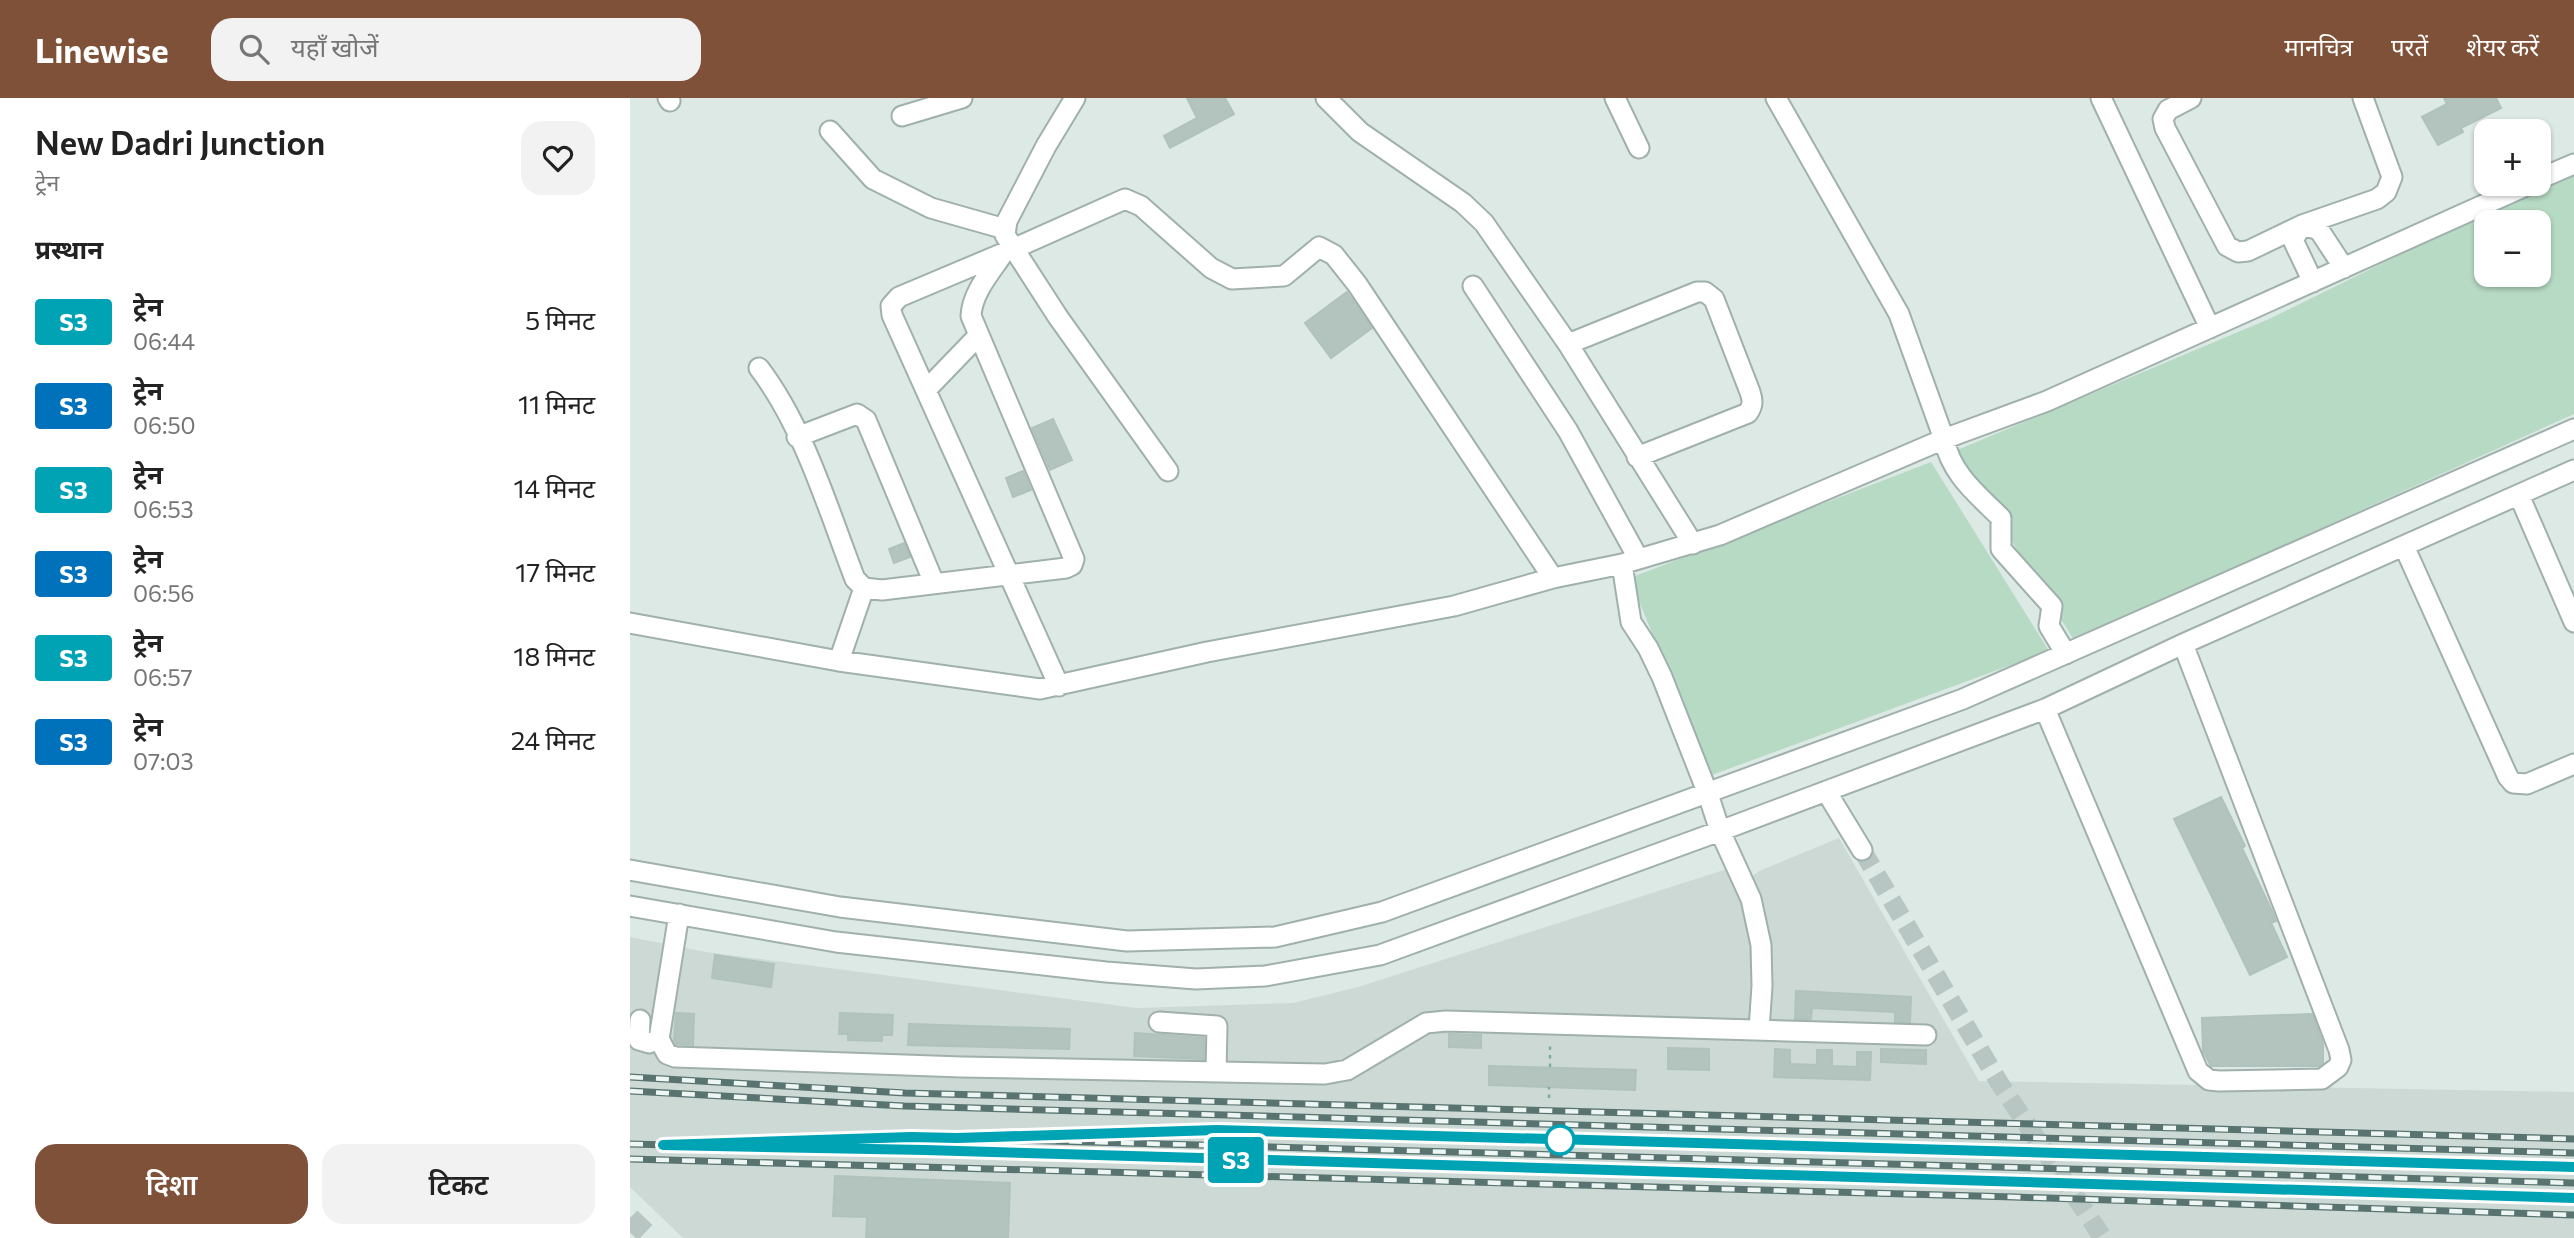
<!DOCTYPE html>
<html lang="hi">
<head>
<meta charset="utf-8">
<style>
  body { margin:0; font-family:Commissioner,"Noto Sans Devanagari",sans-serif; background:#f2f2f2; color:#222; height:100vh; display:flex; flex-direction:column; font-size:26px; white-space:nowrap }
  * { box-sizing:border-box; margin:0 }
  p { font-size:23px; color:#767676 }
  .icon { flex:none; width:38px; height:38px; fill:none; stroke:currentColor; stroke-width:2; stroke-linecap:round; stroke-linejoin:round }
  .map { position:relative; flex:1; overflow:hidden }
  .details { display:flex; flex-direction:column; background:#fff; width:630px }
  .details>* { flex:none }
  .badge { padding:0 14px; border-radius:5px; font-size:24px; line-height:46px }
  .controls { position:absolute; left:1844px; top:21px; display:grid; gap:14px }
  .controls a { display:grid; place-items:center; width:77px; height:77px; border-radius:14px; background:#fff; box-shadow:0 2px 5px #0004; font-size:35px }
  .map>.badge { position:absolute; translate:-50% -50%; box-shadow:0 0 0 4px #fff }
  h2 { padding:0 35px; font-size:26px; line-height:63px }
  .round { display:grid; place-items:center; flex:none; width:74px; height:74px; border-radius:21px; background:#f2f2f2 }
  .overview { display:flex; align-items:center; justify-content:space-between; height:119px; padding:0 35px }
  h1 { font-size:33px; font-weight:600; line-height:52px }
  .primary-button { display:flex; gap:14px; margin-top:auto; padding:14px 35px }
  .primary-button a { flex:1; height:80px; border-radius:21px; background:#7f5138; color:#fff; font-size:28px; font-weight:600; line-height:80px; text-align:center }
  .primary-button a+a { background:#f2f2f2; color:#222 }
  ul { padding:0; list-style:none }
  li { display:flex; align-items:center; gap:21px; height:84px; padding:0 35px }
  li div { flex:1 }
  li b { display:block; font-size:26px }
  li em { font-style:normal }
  li .badge { min-width:77px; font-weight:700; text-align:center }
  header { display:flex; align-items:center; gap:42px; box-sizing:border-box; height:98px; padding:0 35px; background:#7f5138; color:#fff }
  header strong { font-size:33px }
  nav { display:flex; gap:38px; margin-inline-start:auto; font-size:24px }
  .search { width:490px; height:63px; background:#f2f2f2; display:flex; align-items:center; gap:18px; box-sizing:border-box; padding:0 24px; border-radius:21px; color:#767676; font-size:26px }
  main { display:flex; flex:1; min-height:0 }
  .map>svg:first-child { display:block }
</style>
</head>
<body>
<header>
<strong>Linewise</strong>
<div class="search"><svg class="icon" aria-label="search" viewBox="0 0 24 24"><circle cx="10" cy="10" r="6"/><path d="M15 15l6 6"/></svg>यहाँ खोजें</div>
<nav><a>मानचित्र</a><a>परतें</a><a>शेयर करें</a></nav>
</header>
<main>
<section class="details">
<div class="overview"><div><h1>New Dadri Junction</h1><p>ट्रेन</p></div><a class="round"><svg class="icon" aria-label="heart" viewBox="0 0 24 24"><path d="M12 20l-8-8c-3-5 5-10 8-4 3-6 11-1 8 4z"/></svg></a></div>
<h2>प्रस्थान</h2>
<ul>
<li><span class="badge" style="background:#00a3b4;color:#fff">S3</span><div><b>ट्रेन</b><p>06:44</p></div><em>5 मिनट</em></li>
<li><span class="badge" style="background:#0072bc;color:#fff">S3</span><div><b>ट्रेन</b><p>06:50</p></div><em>11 मिनट</em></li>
<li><span class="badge" style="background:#00a3b4;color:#fff">S3</span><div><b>ट्रेन</b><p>06:53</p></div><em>14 मिनट</em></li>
<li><span class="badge" style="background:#0072bc;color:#fff">S3</span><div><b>ट्रेन</b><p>06:56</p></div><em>17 मिनट</em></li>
<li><span class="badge" style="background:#00a3b4;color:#fff">S3</span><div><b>ट्रेन</b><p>06:57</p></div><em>18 मिनट</em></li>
<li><span class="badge" style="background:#0072bc;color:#fff">S3</span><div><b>ट्रेन</b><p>07:03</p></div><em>24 मिनट</em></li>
</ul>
<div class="primary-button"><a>दिशा</a><a>टिकट</a></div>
</section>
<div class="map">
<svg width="1944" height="1140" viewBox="0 0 1944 1140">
  <rect width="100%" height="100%" fill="#dde9e5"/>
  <path fill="#ccd9d4" d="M1209 740 1349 983 1944 994V1140H53L0 1089V839L76 854 507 910 663 905 728 889 1097 771 1103 787 1117 783 1129 773Z"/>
  <path fill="#b6dac3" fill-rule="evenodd" d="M1944 71V316L1444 542 1325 353 1639 221ZM1857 124H1909V177H1857Z
    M1301 364 1419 553 1079 678 1000 480Z"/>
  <path fill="#b3c4be" stroke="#b0c2bd" stroke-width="2" d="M557 0H595L604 16 540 50 534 38 567 20Z
    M1814 0H1866L1871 10 1831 30 1833 34 1808 47 1792 19 1817 6Z
    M717 194 742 230 701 260 675 225Z
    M423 321 442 362 420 372 402 330Z
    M393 373 401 392 383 399 376 380Z
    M274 445 280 459 264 465 259 451Z
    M1591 699 1615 748 1612 750 1642 813 1646 823 1641 825 1657 859 1620 877 1544 721Z
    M85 857 144 866 141 889 82 880Z
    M1166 893 1281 899 1280 924H1265V914L1182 910 1181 921H1165Z
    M46 915 64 916 63 947 46 946 44 943Z
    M210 915 263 917 262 937H252V943L218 942V936H209Z
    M1682 916 1693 945V965L1689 968H1581L1573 953 1572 920Z
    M279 926 440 931 439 951 278 947Z
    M505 935 574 940V961L504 958Z
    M819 936 851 937V950L819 949Z
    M1038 950 1079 951V972L1038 971Z
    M1145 951 1160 952V966L1187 967V952H1202V968L1227 969V954H1241L1240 982 1144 979Z
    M1251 951 1296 952V966L1251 964Z
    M859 968 1006 972 1005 992 859 987Z
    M205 1078 380 1085 378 1140H236L237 1119 203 1118Z"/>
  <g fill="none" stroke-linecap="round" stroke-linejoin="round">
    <path stroke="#b7c6c2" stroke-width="19" stroke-dasharray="19 10" stroke-linecap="butt" d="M1232 752 1370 986 1473 1140"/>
    <path stroke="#b7c6c2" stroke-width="21" stroke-dasharray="21 10" stroke-linecap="butt" d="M0 1120 21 1140"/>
    <g stroke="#a0b0ac" stroke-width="23">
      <path id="minor" d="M38 0 40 3
        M445 0 416 48 377 123 375 137 428 219 538 373
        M696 0 730 34 833 105 854 125 938 246 1063 446
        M985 0 1009 50
        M1146 0 1269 216 1314 341C1321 376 1347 396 1371 420V451L1422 508 1419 528 1436 556
        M1471 0 1580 230
        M1561 0 1538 12 1533 21 1535 30 1597 148 1608 154 1618 153 1672 127 1747 101 1756 94 1762 79 1733 0
        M272 18 332 0
        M200 33 243 81 301 110 375 131
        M1909 81 1944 66
        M1683 184 1663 142 1672 127 1689 132 1714 170
        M843 188 938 333 1008 460
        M938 246 1067 194H1075L1084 201 1120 294C1123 303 1123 307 1118 315L1007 359
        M129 270C174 329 198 411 225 481L234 490 252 492 436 470 442 467 444 461 341 218C342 195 360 175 372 157
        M297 291 349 237
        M167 339 227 316 236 322 304 485
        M1889 397 1944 524
        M1774 448 1878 679 1883 685 1897 686 1944 666
        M992 466 1001 524 1018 550 1032 579 1078 696 1090 733 1121 801 1131 847 1132 888 1129 932
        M0 525 209 563 410 591 577 554 824 508 923 480 992 466 1090 437 1314 341 1417 303 1900 86
        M209 563 234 490
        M429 588 262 217 261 208 269 199 383 151 495 101 511 108 581 170 602 181 654 178 689 149 704 157 727 186 923 480
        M1415 611 1568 973 1579 982 1589 983 1692 981 1708 969 1711 962 1709 952 1553 546
        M1196 693 1232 752
        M0 772 210 809 497 843 645 839 752 814 1333 601 1944 331
        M0 808 206 844 476 874 566 881 635 878 750 857 1090 733 1415 611 1553 546 1944 372
        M49 816 29 941 37 956 45 959 332 969 695 976 717 972 796 925 816 923 1296 937
        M10 922 9 942 19 945 29 941
        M529 924 587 928 586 974"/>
    </g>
    <path stroke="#7eaca2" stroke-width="2.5" stroke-dasharray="3.5 5" stroke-linecap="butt" d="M920 969V944
      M919 1000V989"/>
    <use href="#minor" stroke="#fff" stroke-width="19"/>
    <g stroke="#597470" stroke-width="7">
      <path id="rail" d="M0 979 275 995 1944 1041
        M0 993 274 1008 1944 1055
        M489 1035 587 1032 643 1034 1944 1069
        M205 1041 281 1039 1944 1085
        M0 1046 295 1053 1944 1100
        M0 1061 1384 1099 1944 1117"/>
    </g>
    <use href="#rail" stroke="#edf6f3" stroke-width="4.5" stroke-dasharray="13" stroke-linecap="butt"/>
  </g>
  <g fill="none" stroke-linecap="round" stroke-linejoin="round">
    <g stroke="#fff" stroke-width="16">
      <path id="line" d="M1944 1069 587 1032 327 1040 281 1039 33 1047 295 1052 1944 1100"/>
    </g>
    <use href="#line" stroke="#00a3b4" stroke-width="10"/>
  </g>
  <circle fill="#fff" stroke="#00a3b4" stroke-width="3.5" cx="930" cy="1042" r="14"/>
</svg>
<div class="controls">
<a>+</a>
<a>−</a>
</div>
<b class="badge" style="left:606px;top:1062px;background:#00a3b4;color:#fff">S3</b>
</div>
</main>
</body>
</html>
